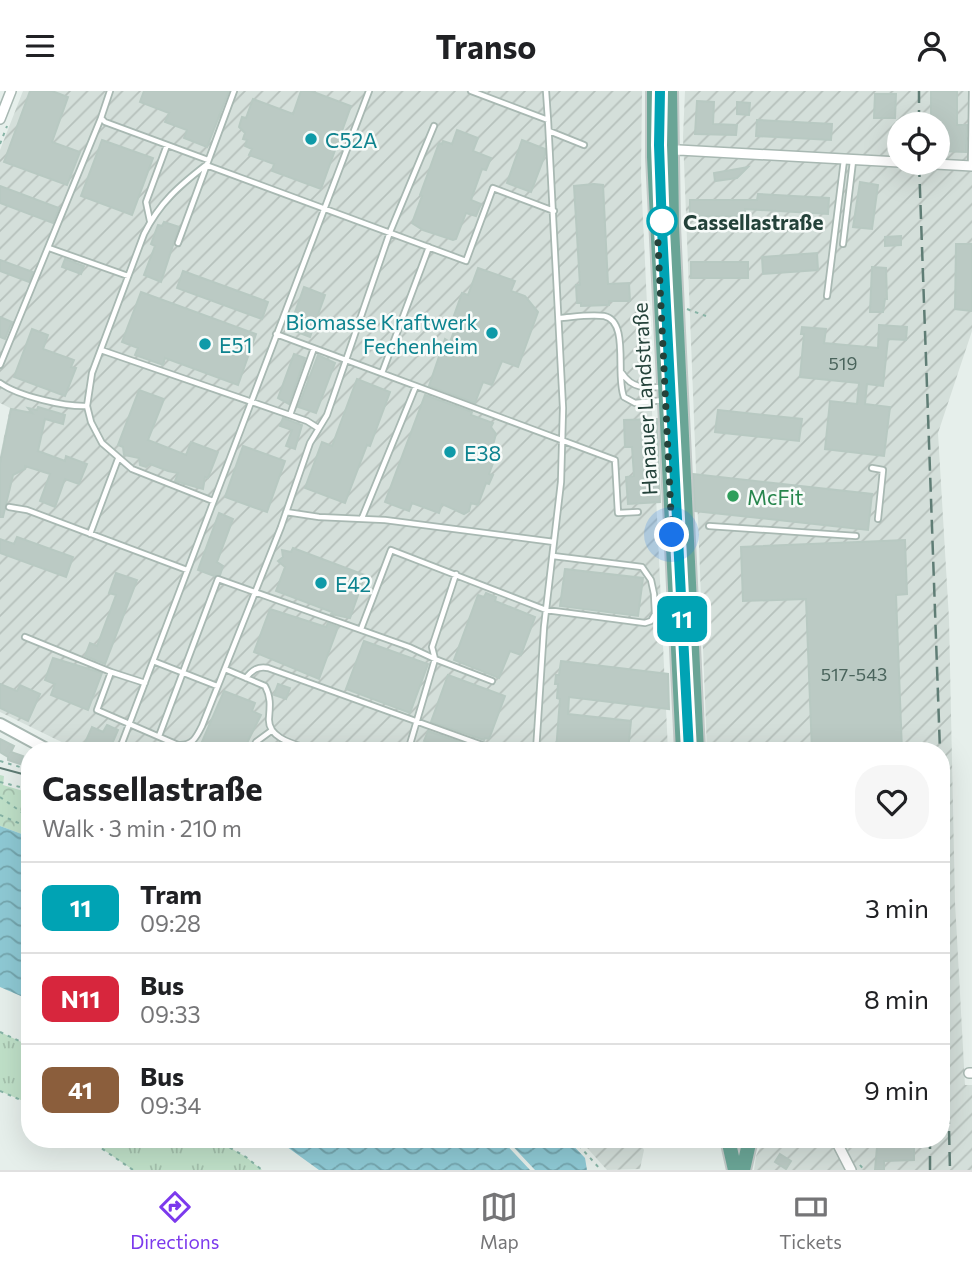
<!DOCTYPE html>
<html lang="en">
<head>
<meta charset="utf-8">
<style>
  body { margin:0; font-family:Commissioner,sans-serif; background:#f6f6f6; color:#202124; height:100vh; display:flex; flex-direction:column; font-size:26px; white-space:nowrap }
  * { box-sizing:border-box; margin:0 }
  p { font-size:23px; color:#757577 }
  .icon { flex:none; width:38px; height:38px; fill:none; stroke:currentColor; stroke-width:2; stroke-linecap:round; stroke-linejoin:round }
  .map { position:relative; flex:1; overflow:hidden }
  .drawer { position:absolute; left:21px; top:651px; width:929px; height:406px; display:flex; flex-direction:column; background:#fff; border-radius:28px; box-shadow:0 7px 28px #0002 }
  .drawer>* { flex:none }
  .badge { padding:0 14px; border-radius:10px; font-size:24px; line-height:46px }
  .controls { position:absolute; left:887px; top:21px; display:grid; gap:14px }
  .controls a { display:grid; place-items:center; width:63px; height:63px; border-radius:50%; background:#fff; box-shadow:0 7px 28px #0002; font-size:35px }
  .you { position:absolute; width:35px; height:35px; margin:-18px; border:5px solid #fff; border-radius:50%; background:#1a73e8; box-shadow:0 0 0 10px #1a73e833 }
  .map>.badge { position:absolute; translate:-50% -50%; box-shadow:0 0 0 4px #fff }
  .round { display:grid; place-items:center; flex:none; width:74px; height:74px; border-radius:28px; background:#f6f6f6 }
  .headline { display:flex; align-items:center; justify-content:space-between; height:119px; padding:0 21px }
  h1 { font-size:33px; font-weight:700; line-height:52px }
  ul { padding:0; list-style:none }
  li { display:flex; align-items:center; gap:21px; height:91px; padding:0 21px; border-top:2px solid #e0e0e0 }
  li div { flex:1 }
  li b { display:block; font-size:26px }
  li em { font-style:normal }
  li .badge { min-width:77px; font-weight:700; text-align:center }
  header { display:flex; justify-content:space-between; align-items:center; height:91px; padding:0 21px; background:#fff; font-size:32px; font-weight:700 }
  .tab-bar { display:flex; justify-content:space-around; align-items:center; height:98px; border-top:2px solid #e0e0e0; background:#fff; font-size:19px; color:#757577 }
  .tab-bar a { display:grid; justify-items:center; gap:4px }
  .tab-bar .selected { color:#7c3aed }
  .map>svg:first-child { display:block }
</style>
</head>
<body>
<header><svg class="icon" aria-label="menu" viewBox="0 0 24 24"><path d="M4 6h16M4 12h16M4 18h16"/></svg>Transo<svg class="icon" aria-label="person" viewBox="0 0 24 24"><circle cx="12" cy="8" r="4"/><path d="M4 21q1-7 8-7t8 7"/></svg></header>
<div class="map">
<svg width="972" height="1079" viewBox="0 0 972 1079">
  <defs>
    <pattern id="industrial-furrows" width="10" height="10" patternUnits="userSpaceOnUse" patternTransform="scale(1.75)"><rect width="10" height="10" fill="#d4dfda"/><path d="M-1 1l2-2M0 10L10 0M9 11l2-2" fill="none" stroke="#b6c1bc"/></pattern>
    <pattern id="grass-tufts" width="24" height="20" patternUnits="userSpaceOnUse" patternTransform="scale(1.75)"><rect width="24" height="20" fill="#bfe0c8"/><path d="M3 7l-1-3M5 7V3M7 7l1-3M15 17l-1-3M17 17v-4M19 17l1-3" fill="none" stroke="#a4c1ad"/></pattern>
    <pattern id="park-crowns" width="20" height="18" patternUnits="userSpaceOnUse" patternTransform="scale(1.75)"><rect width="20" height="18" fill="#bfe0c8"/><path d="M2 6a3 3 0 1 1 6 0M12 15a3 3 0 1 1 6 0" fill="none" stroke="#a4c1ad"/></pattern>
    <pattern id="water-waves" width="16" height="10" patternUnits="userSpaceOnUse" patternTransform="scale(1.75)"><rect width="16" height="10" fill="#8ec9d4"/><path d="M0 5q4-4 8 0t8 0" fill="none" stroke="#74a5ad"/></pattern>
  </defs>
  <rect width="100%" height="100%" fill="#e6efeb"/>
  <path fill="url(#industrial-furrows)" fill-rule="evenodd" d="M23 0H642L641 86 668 660H80L0 621V365L10 317 0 312V59Z
    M685 0H972V240L938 342 949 528 955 811 965 994H972V1079H754L756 1065 764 1048H942V660H707L683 46ZM900 33H938V72H900Z
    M579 1048H638L644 1059 640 1078 607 1079Z"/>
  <path fill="url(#grass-tufts)" d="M0 941 30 955V1013L0 1000Z
    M88 1048H215L246 1066 262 1079H133Z"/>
  <path fill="url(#park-crowns)" d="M0 684 4 685 3 694 30 702V746L0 735Z"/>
  <path fill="url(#water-waves)" d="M0 735 30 746V909L0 896Z
    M276 1048H501L530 1079H319Z
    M506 1048H567L585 1067 587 1079H535Z"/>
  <path fill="#bbcac4" stroke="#b8c9c2" stroke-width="2" d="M30 0H52L68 6 52 51 80 61 67 94 4 71Z
    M144 0H229L207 56 184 47 187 39 165 31 169 22 140 11Z
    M301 0H311L351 15 321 98 272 80 274 73 249 64 252 58 245 55 247 49 243 48 245 42 239 36 242 26 246 27 253 8 293 23Z
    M931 0H957V34H967L966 61 938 60V33H931Z
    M875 3H896L895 27H874Z
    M697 10 714 11 713 33 737 34 736 44 695 43Z
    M737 11 750 12 749 24 737 23Z
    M757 29 832 33 831 49 756 45Z
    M457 39 478 47 473 60 491 67 486 79 482 78 471 109 481 113 476 125 466 122 456 148 453 149 423 139 412 132 422 105 420 104 439 52 442 53 443 50 452 53Z
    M102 49 153 67 132 124 81 105Z
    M522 49 545 58V64L531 101 507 92Z
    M748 76 737 87 715 90 714 82Z
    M860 91 878 94 872 138 853 136Z
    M594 93 603 94 608 193 629 192 630 210H609V214L581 215V212H577L576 194H580L574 95Z
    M0 95 59 117 53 132 0 112Z
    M758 103 829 107 828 123 745 118V125H690V109H757Z
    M164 131 179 136 161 191 144 184 155 155 151 153 158 134 162 135Z
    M901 145V154L885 155V146Z
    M956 153H972V220L955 218Z
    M817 162 818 179 763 183 762 166Z
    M65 168 84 175 81 183 62 176Z
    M0 169 33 181 29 191 0 180Z
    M691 171H748V187H691Z
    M872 176 886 177 887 208H885L883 221H870Z
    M478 177 515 190 511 200 525 205 538 221 518 276 502 270 492 294 483 291 475 312 429 295 445 248 450 251 456 235 451 233 462 202 468 204Z
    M183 180 268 211 262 228 177 197Z
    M304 196 325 204 310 246 289 238Z
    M141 201 256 243 238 294 165 267 163 274 135 264 138 257 122 251Z
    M0 226 12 231 5 248 0 246Z
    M879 234 907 236 906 249 888 248 883 295 867 293 865 313 890 316 884 365 825 358 830 310 857 313 859 292 800 286 804 243H801L802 236 826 238 824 252 878 257Z
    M32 238 48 244 43 258 74 269 71 276 76 277 65 305 14 286Z
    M294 263 305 267 289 313 278 307Z
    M318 264 335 272 316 322 298 316Z
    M357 288 390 301 370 355 367 354 345 412 305 397 322 351 332 355Z
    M139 299 164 308 148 349 186 364 191 351 218 361 208 387 205 386 203 398 175 390 178 382 168 380 150 373 146 376 140 374 139 367 124 364 123 356 118 354Z
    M425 304 472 321 471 324 493 332 491 336 496 343 493 354 499 356 489 383 493 384 489 393 486 392 478 414 471 412 469 420 464 423 442 413 439 422 412 412 409 420 385 411Z
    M38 316 65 324 63 333 45 328 38 360 65 370 66 365 87 373 79 393 65 388 55 416 40 410 50 383 25 375V378L13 384 3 426H0V372L11 318 32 322 28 317 37 319Z
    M718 319 802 328 799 350 715 341Z
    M283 327 302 334 295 358 286 355 292 339 280 335Z
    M657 328 660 411 628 413 626 386 634 385 632 356H625L624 329Z
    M243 355 285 370 267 421 225 406Z
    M693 383 872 403 868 439 695 420Z
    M219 422 233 428 217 471 223 475 220 484 214 485 198 479Z
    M17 446 73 466 66 486 0 462V448L14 453Z
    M905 449 907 503 896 504 902 660H812L806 508 743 510 741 456Z
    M293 457 365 484 350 527 331 523 332 521 276 500 285 476 278 470 283 466 282 459 291 461Z
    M565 478 643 487 638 525 560 515Z
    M116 482 137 489 105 573 85 565 90 552 97 555 116 504 109 502Z
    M486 502 496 506 495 510 535 526 521 564 510 560 499 587 454 569 478 504 484 506Z
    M270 518 326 536 328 532 338 536 319 588 254 561Z
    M364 550 428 573 410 622 346 598Z
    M53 567 102 582 88 619 51 604 55 593 45 589Z
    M561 570 668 583 669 618 569 606 568 623 631 630 628 660H556L560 608 557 607 558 593H555L556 584H559Z
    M448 584 505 605 489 648 485 647 484 649 431 631Z
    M0 593 17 600 20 594 40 603 28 630 0 617Z
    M278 593 290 597 286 608 274 604Z
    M224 600 255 612 252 620 261 624 243 660H198Z
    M107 634 118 639 109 660H96L84 654 92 636 103 641Z
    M428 640 480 658 452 660 424 650Z
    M0 648 14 655 11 661 23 665 20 673 8 669V666L0 661Z
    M914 1055V1069L884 1070V1079H875L877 1056Z
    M780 1063 791 1070 786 1078 775 1071Z"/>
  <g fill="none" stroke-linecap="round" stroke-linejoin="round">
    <g stroke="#a8b8b2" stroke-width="8">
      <path id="service" d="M110 0 101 27 105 31 208 69
        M471 0 548 29 546 0
        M434 35 390 141 346 269 615 369 618 422 638 421
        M549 40 584 54
        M971 74 972 0
        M150 130 146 111 167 54
        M178 152 234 0
        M843 153 853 70
        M49 157 128 185
        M827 205 844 69
        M559 227C573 226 590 223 604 225 630 230 615 285 624 306L635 312 664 309
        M101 259 307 330 318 337
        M0 274 101 27
        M382 282 429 156
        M622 282C632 298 646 297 663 296
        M0 292C18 305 65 316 87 315
        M290 324 314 257
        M872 377 883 379 878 428
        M213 410 132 378 102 352 91 331 87 315 92 282 144 143C160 111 179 95 206 74L466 170 493 97 554 120
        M9 416 27 419 187 479
        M286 421 319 426 385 429 554 451
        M362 427 416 295
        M709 435 856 445
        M90 443 118 368
        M361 538 391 459 546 519 645 532 651 530 655 523 654 503 651 489 642 476 553 465
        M25 546 111 581
        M153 570 217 595
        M225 578 265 595C271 606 270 615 269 627 267 649 299 654 315 660
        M246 587C252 579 258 575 268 577L499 660
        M145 592 111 581 97 619 178 654C192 655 196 647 202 635L281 436 310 352 327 324 346 269 276 243
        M159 645 218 488 409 556 435 568 492 590
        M119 660 369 0
        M252 660 256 651 271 640
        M408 660 435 568 432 556 456 483
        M536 660 544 536 561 391 563 317 548 29"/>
    </g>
    <g stroke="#a8b8b2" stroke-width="12">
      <path id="minor" d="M0 28 11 0
        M656 74 667 60 679 59 972 75
        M969 982H972
        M835 1048 851 1079"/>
    </g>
    <g stroke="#a8b8b2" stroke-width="14">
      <path id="tertiary" d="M0 633 50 660"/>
    </g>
    <g stroke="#c2cac8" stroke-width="18">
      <path id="primary" d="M654 0V66L683 660
        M670 0 672 135 697 660
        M728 1048 735 1079
        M743 1079 750 1048"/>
    </g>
    <path stroke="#86b3a5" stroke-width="2" stroke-dasharray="3.5 5" stroke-linecap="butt" d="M0 53 7 35
      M687 218 706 225
      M57 652 73 660
      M0 670 30 679
      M0 691 28 698 30 693
      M0 706 30 727
      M0 724 30 737
      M0 941 30 955
      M0 1000 30 1013
      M88 1048 133 1079
      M215 1048 246 1066 262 1079
      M573 1048 601 1079
      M860 1074 864 1079"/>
    <use href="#service" stroke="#fff" stroke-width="4.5"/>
    <use href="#minor" stroke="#fff" stroke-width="9"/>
    <use href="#tertiary" stroke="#fff" stroke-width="10"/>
    <use href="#primary" stroke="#6aa596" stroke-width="14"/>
    <path stroke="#5f7d75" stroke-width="2" d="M660 0 659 54 662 138 689 660
      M0 677 30 685"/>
    <path stroke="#5f7d75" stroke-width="2.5" stroke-dasharray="14 7" stroke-linecap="butt" d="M919 33V0
      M919 72 940 660
      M942 746 950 1079
      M930 1079V1048"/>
  </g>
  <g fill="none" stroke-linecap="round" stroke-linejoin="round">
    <g stroke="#fff" stroke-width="16">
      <path id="line" d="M660 0 659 54 662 138 689 660"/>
    </g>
    <use href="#line" stroke="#00a3b4" stroke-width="10"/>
    <path stroke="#24423a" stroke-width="7" stroke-dasharray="0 12.6" d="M662 130 657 132 672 444"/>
  </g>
  <g fill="#0f9aa8" stroke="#f7fbf9" stroke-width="2.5">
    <circle cx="311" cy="48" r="7"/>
    <circle cx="492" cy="242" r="7"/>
    <circle cx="205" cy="253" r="7"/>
    <circle cx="450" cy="361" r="7"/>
    <circle cx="321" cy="492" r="7"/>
  </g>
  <circle fill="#fff" stroke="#00a3b4" stroke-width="3.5" cx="662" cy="130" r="14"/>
  <circle fill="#2e9e5b" stroke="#f7fbf9" stroke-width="2.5" cx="733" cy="405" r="7"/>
  <g text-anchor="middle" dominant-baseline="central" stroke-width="5" stroke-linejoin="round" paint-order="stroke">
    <g font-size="18" fill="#4a645c">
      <text x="843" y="272">519</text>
      <text x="854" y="583">517-543</text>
    </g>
    <g font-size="21" fill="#0d838f" stroke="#f7fbf9" text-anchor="start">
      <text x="325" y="48">C52A</text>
      <text x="478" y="230" text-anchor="end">Biomasse Kraftwerk<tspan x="478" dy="24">Fechenheim</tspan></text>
      <text x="219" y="253">E51</text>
      <text x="464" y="361">E38</text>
      <text x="335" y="492">E42</text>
    </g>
    <g font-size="21" font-weight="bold" fill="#24423a" stroke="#f7fbf9" text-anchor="start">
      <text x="683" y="130">Cassellastraße</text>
    </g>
    <g font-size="21" fill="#24423a" stroke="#f7fbf9">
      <text transform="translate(644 308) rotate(-93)">Hanauer Landstraße</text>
    </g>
    <g font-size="21" fill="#27864d" stroke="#f7fbf9" text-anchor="start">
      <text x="747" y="405">McFit</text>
    </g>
  </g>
</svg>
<div class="controls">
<a><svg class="icon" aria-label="locate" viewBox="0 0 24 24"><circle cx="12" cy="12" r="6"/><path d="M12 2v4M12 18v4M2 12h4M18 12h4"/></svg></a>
</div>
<div class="you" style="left:672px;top:444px"></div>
<b class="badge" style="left:682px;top:528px;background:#00a3b4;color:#fff">11</b>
<section class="drawer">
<div class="headline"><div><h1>Cassellastraße</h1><p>Walk · 3 min · 210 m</p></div><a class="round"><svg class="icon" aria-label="heart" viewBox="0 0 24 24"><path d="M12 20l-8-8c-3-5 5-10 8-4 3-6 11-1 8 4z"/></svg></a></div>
<ul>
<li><span class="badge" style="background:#00a3b4;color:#fff">11</span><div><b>Tram</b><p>09:28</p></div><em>3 min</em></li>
<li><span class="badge" style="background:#d7263d;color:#fff">N11</span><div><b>Bus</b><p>09:33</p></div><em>8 min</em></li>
<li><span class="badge" style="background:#8b5e3c;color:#fff">41</span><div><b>Bus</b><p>09:34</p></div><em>9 min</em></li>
</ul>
</section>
</div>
<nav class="tab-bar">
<a class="selected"><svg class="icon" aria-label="directions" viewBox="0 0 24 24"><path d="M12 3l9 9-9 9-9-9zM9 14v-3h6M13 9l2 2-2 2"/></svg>Directions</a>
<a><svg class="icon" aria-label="map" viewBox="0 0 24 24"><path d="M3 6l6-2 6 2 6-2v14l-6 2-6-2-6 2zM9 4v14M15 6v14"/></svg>Map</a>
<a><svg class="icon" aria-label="tickets" viewBox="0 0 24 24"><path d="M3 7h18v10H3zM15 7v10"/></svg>Tickets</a>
</nav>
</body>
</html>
